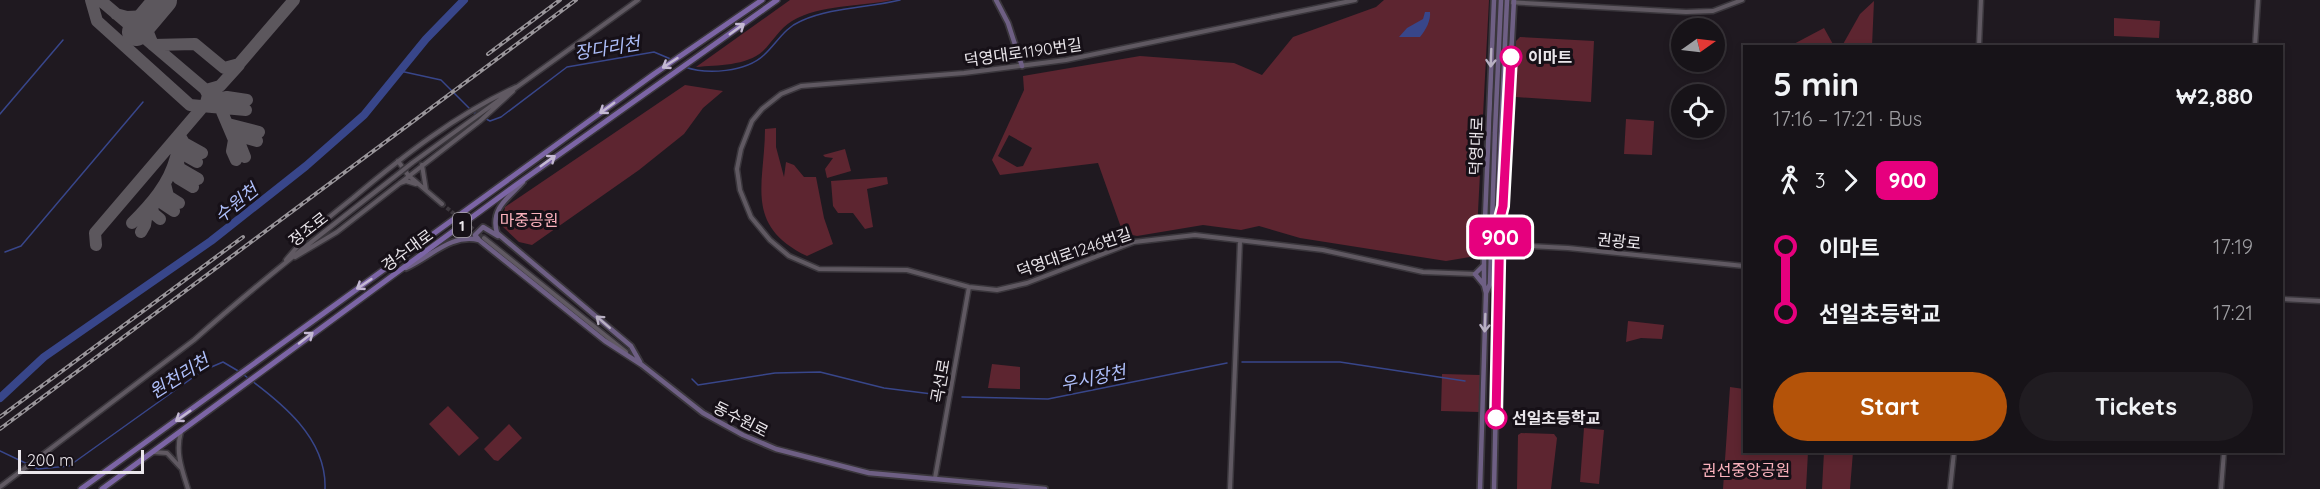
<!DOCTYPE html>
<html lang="en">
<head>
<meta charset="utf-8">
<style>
  body { margin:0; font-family:Quicksand,"Noto Sans KR",sans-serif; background:#201c21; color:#f1f3f6; height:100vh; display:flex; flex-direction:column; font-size:22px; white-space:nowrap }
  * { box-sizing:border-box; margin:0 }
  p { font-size:20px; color:#9e9ea2 }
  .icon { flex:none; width:33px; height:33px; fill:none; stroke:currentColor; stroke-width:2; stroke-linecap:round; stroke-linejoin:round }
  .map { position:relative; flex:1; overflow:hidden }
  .panel { position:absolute; left:1743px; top:45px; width:540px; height:408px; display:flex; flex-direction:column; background:#171318; border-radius:0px; box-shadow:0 3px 9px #0003,0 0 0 2px #363237 }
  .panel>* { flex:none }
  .badge { padding:0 12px; border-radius:9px; font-size:21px; line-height:39px }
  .needle { width:39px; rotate:76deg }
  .controls { position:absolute; left:1671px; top:18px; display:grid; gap:12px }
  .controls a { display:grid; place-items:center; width:54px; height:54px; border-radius:50%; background:#171318; box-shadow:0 3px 9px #0003,0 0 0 2px #363237; font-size:30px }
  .scale { position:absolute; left:18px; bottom:15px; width:126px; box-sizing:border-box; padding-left:6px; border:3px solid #eae6eb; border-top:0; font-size:16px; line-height:21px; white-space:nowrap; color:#eae6eb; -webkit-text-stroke:4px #161017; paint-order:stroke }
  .map>.badge { position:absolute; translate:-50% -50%; box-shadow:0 0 0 3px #fff }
  .legs { display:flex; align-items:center; gap:9px; height:66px; padding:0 30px; font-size:20px }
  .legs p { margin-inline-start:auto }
  .head { display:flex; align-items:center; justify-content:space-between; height:102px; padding:0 30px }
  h1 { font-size:33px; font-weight:700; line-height:45px }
  .button { display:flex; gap:12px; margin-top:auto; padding:12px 30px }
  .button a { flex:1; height:69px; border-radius:36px; background:#b45309; color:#fff; font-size:24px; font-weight:700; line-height:69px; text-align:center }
  .button a+a { background:#201c21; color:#f1f3f6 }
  ul { padding:0 30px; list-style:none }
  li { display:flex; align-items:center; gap:21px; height:66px; font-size:22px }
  li i { display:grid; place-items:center; width:9px; height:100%; margin:0 8px; background:currentColor }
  li i::after { content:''; width:15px; height:15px; margin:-8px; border:4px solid; border-radius:50%; background:#171318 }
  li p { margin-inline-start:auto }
  li:first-child i { background:linear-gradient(#0000 50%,currentColor 0) }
  li:last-child i { background:linear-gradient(currentColor 50%,#0000 0) }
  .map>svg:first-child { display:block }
</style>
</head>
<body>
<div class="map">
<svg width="2320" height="489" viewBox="0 0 2320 489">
  <rect width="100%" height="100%" fill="#1f1920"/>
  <path fill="#5d2530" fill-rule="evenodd" d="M790 0H892C860 7 821 4 792 21 780 28 773 41 763 51 746 66 718 65 696 67Z
    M1384 0H1489L1476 250 1470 257 1446 261 1300 238 1259 226 1241 230 1203 225 1137 236 1123 233 1098 163 1000 175 992 160 1024 90 1023 76 1140 56 1234 63 1262 75 1293 37 1376 7ZM1009 135 1032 148 1023 166 1017 167 998 156Z
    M1874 1 1872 46H1842L1860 14Z
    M2114 18 2160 21 2159 38 2114 36Z
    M1824 28 1834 46H1790Z
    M1520 37 1594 41 1591 102 1516 97V41Z
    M685 85 723 91 703 108 684 134 639 170 532 245 519 242 502 226 505 207Z
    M1626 119 1654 121 1652 155 1624 154Z
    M776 128V147L784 177 786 162 794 165 804 177H816L824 218 833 244 807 256C743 225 765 183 765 129Z
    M845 149 851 171 827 178 825 169 833 158 825 157 823 155Z
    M887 177 888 184 867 189 873 227 865 229 853 213H838L833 206 831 181Z
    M1628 321 1664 325 1662 339 1641 338 1626 342Z
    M992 364 1020 367V389L988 388Z
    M1442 374 1480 375 1479 412 1441 411Z
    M1730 387 1744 389V452H1808L1806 489H1723Z
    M448 406 479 438 459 456 429 424Z
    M509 424 522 438 498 461 494 460 484 449Z
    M1584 428 1604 430 1599 484 1580 482Z
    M1521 433 1554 434 1557 438 1551 489H1517L1518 435Z
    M1824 452H1853L1850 489H1822Z"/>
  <path fill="#38468a" d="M1425 12H1430C1431 20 1426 30 1420 37H1399L1407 28 1423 19Z"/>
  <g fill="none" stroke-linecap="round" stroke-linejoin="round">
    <path stroke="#38468a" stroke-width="1.5" d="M685 67C707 75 746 72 764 55 777 43 784 28 801 21 832 7 868 8 900 0
      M400 71 441 80 470 109
      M473 112 490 121 501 117 567 67 654 52 673 60
      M0 114 63 40
      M5 252 21 246 143 102
      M1242 362H1340L1465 381
      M244 375C281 402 327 438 325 489
      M692 379 698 385 775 373 820 372 884 388 940 395
      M962 397 1048 399 1227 363
      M0 451 38 469 69 466 202 371 223 362 240 372"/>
    <path stroke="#38468a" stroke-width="8" d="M0 398 44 357 211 241 306 166 364 115 426 39 464 0"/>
    <path stroke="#5c575d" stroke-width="12" d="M91 0 97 21 190 105 246 110
      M100 0 206 90 220 86 239 65
      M116 14 127 17 149 16 147 30 153 45 195 44 224 68 239 64 294 0
      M210 100 227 97 247 100
      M217 100 234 140 241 147 245 157
      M228 124 259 132
      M232 134 257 141
      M180 136 184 143 202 153
      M234 140 232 151 236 160
      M178 146 181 153 197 162
      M177 156 179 168 198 179
      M173 166 178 178 193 187
      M165 184 168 196 179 203
      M159 193 162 203 174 211
      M152 203 153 213 160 219
      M132 223C151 204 169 184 176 157 178 150 178 142 180 134
      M141 232 145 225 148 207
      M96 245 95 233 206 103 208 95 205 89"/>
    <path stroke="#5c575d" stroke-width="28" d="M136 32 163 0"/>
    <path stroke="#3d383e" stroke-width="4" stroke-dasharray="4 2" stroke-linecap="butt" d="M442 204 484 238"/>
    <g stroke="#3a363c" stroke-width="7">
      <path id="tertiary" d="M1355 0 1066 60 964 73 801 86 781 94 762 109 752 121 741 149 737 169 740 190 751 217 770 240 789 256 819 269 907 270 969 287 997 290 1027 283 1134 242 1195 235 1323 250 1423 272 1475 274
        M1506 2 1686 12 1713 11 1742 0
        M1979 46 1981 0
        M2255 46 2258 0
        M514 89 638 0
        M398 161 408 175 442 204
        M412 163 506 95
        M422 165 426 190
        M400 183 406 181 416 184
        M484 238 626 352
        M1491 244 1568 248 1744 266
        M295 257 337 232 480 121 513 91
        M286 260C305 236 329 217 353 198 403 156 457 114 516 87
        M2282 299 2320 301
        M181 432C175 452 182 470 188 489
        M153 452 167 453 181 468
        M935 478 969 287
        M0 487 194 340C258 283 325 231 393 178
        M1230 489 1240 241
        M1950 489 1954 452
        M2221 489 2224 452"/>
    </g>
    <g stroke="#3a363c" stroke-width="8">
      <path id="secondary" d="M996 0 1008 23 1022 66
        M523 182C508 198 490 209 497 233L631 346 640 362
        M1500 215 1498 205 1501 132
        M479 240 475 235 483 227 498 236
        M406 268C430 257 452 233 479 240L605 341 642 365 703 413 743 435 776 449 869 473 1045 489
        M1484 285 1475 274 1484 265
        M1486 293 1490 284 1495 132
        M1480 489 1486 293 1484 285V244L1494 0
        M1494 489 1500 218 1503 206 1514 0"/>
    </g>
    <g stroke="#3a363c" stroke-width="8">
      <path id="primary" d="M81 489 654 74 762 0
        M102 489 516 185 777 0"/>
    </g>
    <use href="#tertiary" stroke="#605962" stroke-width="4"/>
    <use href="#secondary" stroke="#6e5f84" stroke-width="4.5"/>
    <use href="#primary" stroke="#7c65a6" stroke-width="5"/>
    <g stroke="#99959a" stroke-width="4">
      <path id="rail" d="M488 54 560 0
        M0 417 243 237
        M0 429 576 0"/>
    </g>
    <use href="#rail" stroke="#161017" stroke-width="1.5" stroke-dasharray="4.5" stroke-linecap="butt"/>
    <g stroke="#3a363c" stroke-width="7" stroke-linecap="butt">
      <path id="tertiary-bridge" d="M393 178 412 163"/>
    </g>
    <g stroke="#3a363c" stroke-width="8" stroke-linecap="butt">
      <path id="secondary-bridge" d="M1495 132 1501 0
        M1501 132 1507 0"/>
    </g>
    <use href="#tertiary-bridge" stroke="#605962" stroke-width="4"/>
    <use href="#secondary-bridge" stroke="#6e5f84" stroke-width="4.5"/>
  </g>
  <defs><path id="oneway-shaft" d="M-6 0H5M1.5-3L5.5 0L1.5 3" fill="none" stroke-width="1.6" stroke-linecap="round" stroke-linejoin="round" transform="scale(1.5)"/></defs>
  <g stroke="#c4b9d3">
    <use href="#oneway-shaft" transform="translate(737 29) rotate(-36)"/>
    <use href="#oneway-shaft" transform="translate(670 63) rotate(147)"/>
    <use href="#oneway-shaft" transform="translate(607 108) rotate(144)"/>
    <use href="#oneway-shaft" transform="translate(548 161) rotate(-36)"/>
    <use href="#oneway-shaft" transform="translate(364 284) rotate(146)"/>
    <use href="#oneway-shaft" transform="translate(306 338) rotate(-38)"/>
    <use href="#oneway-shaft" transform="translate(183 416) rotate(145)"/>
  </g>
  <g stroke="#b8b0c2">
    <use href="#oneway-shaft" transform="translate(1491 58) rotate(92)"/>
    <use href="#oneway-shaft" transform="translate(603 322) rotate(-139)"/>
    <use href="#oneway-shaft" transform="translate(1485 323) rotate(92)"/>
  </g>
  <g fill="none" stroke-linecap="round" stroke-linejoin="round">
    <g stroke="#fff" stroke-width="14">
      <path id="line-1" d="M1496 418 1500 218 1503 206 1511 57"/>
    </g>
    <use href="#line-1" stroke="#e6007e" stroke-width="9"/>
  </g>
  <g fill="#fff" stroke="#e6007e" stroke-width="3">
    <circle cx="1511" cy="57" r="10"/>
    <circle cx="1496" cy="418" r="10"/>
  </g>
  <g text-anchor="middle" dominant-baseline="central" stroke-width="6" stroke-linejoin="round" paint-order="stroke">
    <rect fill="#161017" stroke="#aaa6ab" stroke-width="1.5" x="453" y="213" width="18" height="24" rx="4.5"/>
    <g font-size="15" font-weight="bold" fill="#eae6eb">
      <text x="462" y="225">1</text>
    </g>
    <g font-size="16" fill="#eae6eb" stroke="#161017">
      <text transform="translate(1023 52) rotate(-8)">덕영대로1190번길</text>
      <text transform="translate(1476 146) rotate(-88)">덕영대로</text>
      <text transform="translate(308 229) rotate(-38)">정조로</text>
      <text transform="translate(1619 241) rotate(6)">권광로</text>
      <text transform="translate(407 250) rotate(-36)">경수대로</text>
      <text transform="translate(1074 252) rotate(-19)">덕영대로1246번길</text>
      <text transform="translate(940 381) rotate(-80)">곡선로</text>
      <text transform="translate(741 419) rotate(27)">동수원로</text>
    </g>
    <g font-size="16" font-weight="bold" fill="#eae6eb" stroke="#161017" text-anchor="start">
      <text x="1528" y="57">이마트</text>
      <text x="1512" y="418">선일초등학교</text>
    </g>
    <g font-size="16" fill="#fcb2bd" stroke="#161017">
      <text x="529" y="220">마중공원</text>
      <text x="1746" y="470">권선중앙공원</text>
    </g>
    <g font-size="18" font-style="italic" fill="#aebffa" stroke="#161017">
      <text transform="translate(607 48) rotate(-9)">장다리천</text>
      <text transform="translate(236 203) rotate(-39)">수원천</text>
      <text transform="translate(179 376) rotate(-32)">원천리천</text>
      <text transform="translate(1093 378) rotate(-12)">우시장천</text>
    </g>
  </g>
</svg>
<div class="controls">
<a><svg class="needle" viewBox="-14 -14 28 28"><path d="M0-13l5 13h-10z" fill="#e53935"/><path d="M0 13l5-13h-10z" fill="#9e9ea2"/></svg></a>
<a><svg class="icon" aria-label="locate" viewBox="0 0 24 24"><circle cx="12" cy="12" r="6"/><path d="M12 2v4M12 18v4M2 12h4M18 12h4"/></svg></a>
</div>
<div class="scale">200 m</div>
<b class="badge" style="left:1500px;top:237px;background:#e6007e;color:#fff">900</b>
<section class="panel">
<div class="head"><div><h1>5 min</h1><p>17:16 – 17:21 · Bus</p></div><b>₩2,880</b></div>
<div class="legs"><svg class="icon" aria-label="walk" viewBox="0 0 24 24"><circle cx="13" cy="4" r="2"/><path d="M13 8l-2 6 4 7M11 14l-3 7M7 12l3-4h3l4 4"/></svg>3<svg class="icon" aria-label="forward" viewBox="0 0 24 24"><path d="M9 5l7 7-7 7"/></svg><b class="badge" style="background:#e6007e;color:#fff">900</b></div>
<ul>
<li><i style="color:#e6007e"></i><b>이마트</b><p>17:19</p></li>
<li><i style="color:#e6007e"></i><b>선일초등학교</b><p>17:21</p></li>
</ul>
<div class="button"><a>Start</a><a>Tickets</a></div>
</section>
</div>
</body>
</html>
